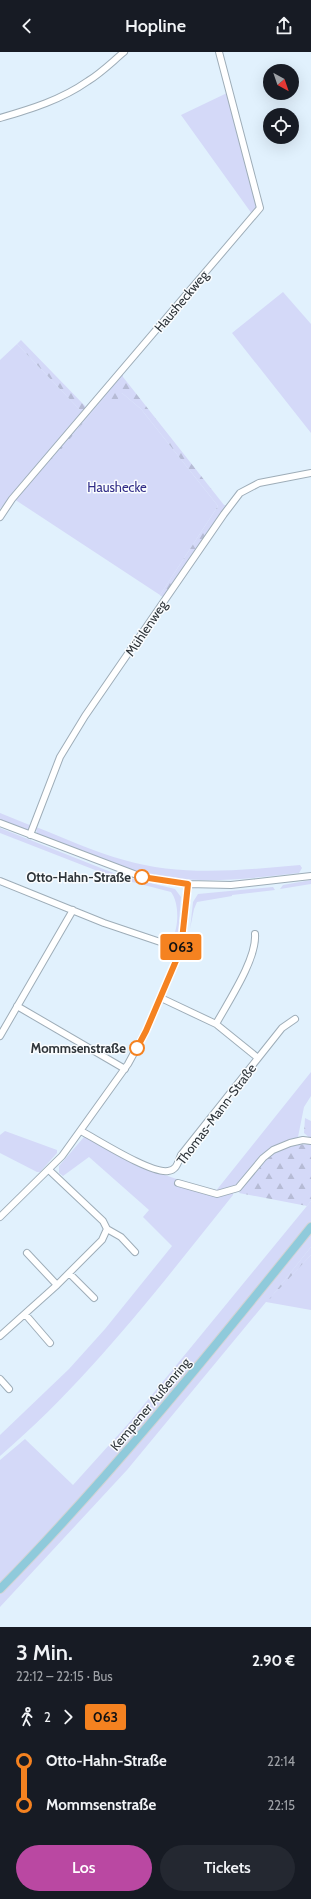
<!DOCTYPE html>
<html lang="de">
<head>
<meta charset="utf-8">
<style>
  body { margin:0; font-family:Cabin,sans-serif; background:#242831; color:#f1f3f6; height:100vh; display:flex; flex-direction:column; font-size:15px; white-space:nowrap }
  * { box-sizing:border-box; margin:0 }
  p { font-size:13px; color:#9ea1a6 }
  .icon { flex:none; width:22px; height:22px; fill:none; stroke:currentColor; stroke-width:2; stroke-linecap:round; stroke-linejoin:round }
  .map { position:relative; height:1575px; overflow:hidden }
  .details { display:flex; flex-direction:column; background:#171b24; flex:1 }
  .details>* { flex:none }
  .badge { padding:0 8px; border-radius:3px; font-size:14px; line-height:26px }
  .needle { width:26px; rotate:140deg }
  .fabs { position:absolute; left:263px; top:12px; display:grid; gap:8px }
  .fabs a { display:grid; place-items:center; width:36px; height:36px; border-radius:50%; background:#171b24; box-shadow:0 4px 16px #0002; font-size:20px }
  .map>.badge { position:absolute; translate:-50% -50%; box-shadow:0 0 0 2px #fff }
  .legs { display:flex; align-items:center; gap:6px; height:44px; padding:0 16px; font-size:13px }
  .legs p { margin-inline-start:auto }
  .head { display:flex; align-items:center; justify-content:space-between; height:68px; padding:0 16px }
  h1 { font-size:22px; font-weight:600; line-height:30px }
  .action { display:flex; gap:8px; margin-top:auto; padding:8px 16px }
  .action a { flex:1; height:46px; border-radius:24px; background:#ba48a2; color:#fff; font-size:16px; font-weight:600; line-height:46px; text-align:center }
  .action a+a { background:#242831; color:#f1f3f6 }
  ul { padding:0 16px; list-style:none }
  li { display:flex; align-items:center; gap:14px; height:44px; font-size:15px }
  li i { display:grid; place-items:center; width:6px; height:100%; margin:0 5px; background:currentColor }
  li i::after { content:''; width:10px; height:10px; margin:-5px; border:3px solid; border-radius:50%; background:#171b24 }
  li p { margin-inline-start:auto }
  li:first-child i { background:linear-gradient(#0000 50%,currentColor 0) }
  li:last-child i { background:linear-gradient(currentColor 50%,#0000 0) }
  header { display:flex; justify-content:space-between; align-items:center; height:52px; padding:0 16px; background:#171b24; font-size:18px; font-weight:600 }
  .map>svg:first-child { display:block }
</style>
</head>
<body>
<header><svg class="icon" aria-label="back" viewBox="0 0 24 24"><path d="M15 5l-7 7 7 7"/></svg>Hopline<svg class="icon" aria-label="share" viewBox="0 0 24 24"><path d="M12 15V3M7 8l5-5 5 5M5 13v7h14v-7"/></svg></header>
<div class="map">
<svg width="311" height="1575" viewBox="0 0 311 1575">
  <defs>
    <pattern id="forest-firs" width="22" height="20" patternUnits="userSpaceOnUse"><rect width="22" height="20" fill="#d4d9f8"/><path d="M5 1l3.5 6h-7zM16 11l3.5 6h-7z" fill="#b6bbd5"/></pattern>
  </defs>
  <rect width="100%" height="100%" fill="#e1f1fd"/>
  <path fill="#d4d9f8" d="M227 41 258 155 252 162 181 63Z
    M283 240 311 272V381L232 281Z
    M17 292 82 360 0 457V308Z
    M122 341 141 357 218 454 160 543 14 447 45 411 48 412 105 345Z
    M0 761 32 774 27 779 0 769Z
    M36 775C65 786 94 800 124 808 181 825 243 818 300 813L302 816 299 821C248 827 197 833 147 822 109 813 73 797 37 783Z
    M0 776 121 824 175 837 181 845 178 882 176 887 168 886 173 885C179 874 179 850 171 840L113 825 0 781Z
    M311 828V832L280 837 283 833Z
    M273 835 275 838 232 843V844L197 850 194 857 190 877 193 850 198 842Z
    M311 1020V1044L304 1055 298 1085 272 1097 239 1131 229 1137 233 1140V1143C160 1234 89 1328 0 1404V1383L69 1317 105 1277 172 1194 143 1165 149 1158 89 1105 63 1124 59 1121V1114L84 1085 86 1084 147 1117 215 1140Z
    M5 1079 57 1098V1101L40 1120H37L0 1101V1083Z
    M311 1149V1170L280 1209 123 1398 0 1533V1408L25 1387 73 1433 128 1372Z
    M311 1180V1195L272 1244 311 1203V1258L266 1250 127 1418 0 1555V1542L80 1457Z"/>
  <path fill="url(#forest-firs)" d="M21 288 86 355 82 360 17 292Z
    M123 319V325L224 453H229L164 546 160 543 218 454 141 357 122 341 115 351 105 345 48 413 45 411Z
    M305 1066 311 1069V1087L304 1081Z
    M311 1092V1149L307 1154 239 1141C258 1113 274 1092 311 1092Z
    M311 1195V1203L267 1250Z"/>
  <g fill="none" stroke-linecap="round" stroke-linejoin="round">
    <g stroke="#9eadb8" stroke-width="8">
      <path id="minor" d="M0 66C31 57 61 48 88 29 101 21 112 10 124 0
        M0 465 12 447 260 156 219 0
        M0 771 142 825 188 832 231 833 311 824
        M30 783 60 705 85 664 224 462 240 441 259 431 311 421
        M0 829 104 871 181 897
        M161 946 216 972 258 1006
        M17 954 125 1017
        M216 972C228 950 257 907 255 882
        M0 984 73 858
        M81 1079C98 1088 151 1122 168 1119 177 1118 178 1110 181 1103L282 976 295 967
        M178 1131 217 1142 238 1136 263 1106 273 1098 290 1091 303 1088 311 1089
        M0 1165 62 1104 128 1012 146 979 181 897 188 832
        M107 1177 121 1185 135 1200
        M27 1201 57 1233
        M69 1221 94 1246
        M25 1262 50 1291
        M0 1284 57 1233 102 1188 107 1177 103 1169 49 1118
        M0 1327 9 1337"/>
    </g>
    <g stroke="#d1d3d4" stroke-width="10">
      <path id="major" d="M0 1537C111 1424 211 1299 311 1175"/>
    </g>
    <use href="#minor" stroke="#fff" stroke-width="6"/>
    <use href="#major" stroke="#8fcadb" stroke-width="8"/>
  </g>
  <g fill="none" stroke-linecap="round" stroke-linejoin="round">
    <g stroke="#fff" stroke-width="9">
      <path id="line-1" d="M137 996 146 979 181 897 188 832 142 825"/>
    </g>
    <use href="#line-1" stroke="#f58220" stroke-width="6"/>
  </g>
  <g fill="#fff" stroke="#f58220" stroke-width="2">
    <circle cx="142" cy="825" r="7"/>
    <circle cx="137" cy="996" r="7"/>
  </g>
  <g text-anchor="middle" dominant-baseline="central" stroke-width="3" stroke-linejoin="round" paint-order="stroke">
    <g font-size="13" fill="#2f353a" stroke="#f9fcfe">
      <text transform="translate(181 249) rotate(-50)">Hausheckweg</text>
      <text transform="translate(146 576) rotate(-56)">Mühlenweg</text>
      <text transform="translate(216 1062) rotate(-53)">Thomas-Mann-Straße</text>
      <text transform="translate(150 1352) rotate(-50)">Kempener Außenring</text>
    </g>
    <g font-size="13" fill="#322e88" stroke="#f9fcfe">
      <text x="117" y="435">Haushecke</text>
    </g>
    <g font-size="13" font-weight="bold" fill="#2f353a" stroke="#f9fcfe" text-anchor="end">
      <text x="131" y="825">Otto-Hahn-Straße</text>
      <text x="126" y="996">Mommsenstraße</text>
    </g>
  </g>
</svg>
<div class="fabs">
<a><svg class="needle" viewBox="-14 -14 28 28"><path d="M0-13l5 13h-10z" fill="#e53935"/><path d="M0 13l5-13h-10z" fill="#9ea1a6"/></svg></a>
<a><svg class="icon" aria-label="locate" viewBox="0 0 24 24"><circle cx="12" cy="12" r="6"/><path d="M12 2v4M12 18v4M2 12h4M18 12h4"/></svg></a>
</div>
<b class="badge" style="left:181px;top:895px;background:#f58220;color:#111">063</b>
</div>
<section class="details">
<div class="head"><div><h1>3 Min.</h1><p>22:12 – 22:15 · Bus</p></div><b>2.90 €</b></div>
<div class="legs"><svg class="icon" aria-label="walk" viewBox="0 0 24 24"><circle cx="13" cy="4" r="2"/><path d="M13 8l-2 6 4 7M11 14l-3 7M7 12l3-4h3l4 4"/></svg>2<svg class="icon" aria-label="forward" viewBox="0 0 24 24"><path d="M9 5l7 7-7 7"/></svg><b class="badge" style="background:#f58220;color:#111">063</b></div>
<ul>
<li><i style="color:#f58220"></i><b>Otto-Hahn-Straße</b><p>22:14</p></li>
<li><i style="color:#f58220"></i><b>Mommsenstraße</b><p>22:15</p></li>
</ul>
<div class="action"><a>Los</a><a>Tickets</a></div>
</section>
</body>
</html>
